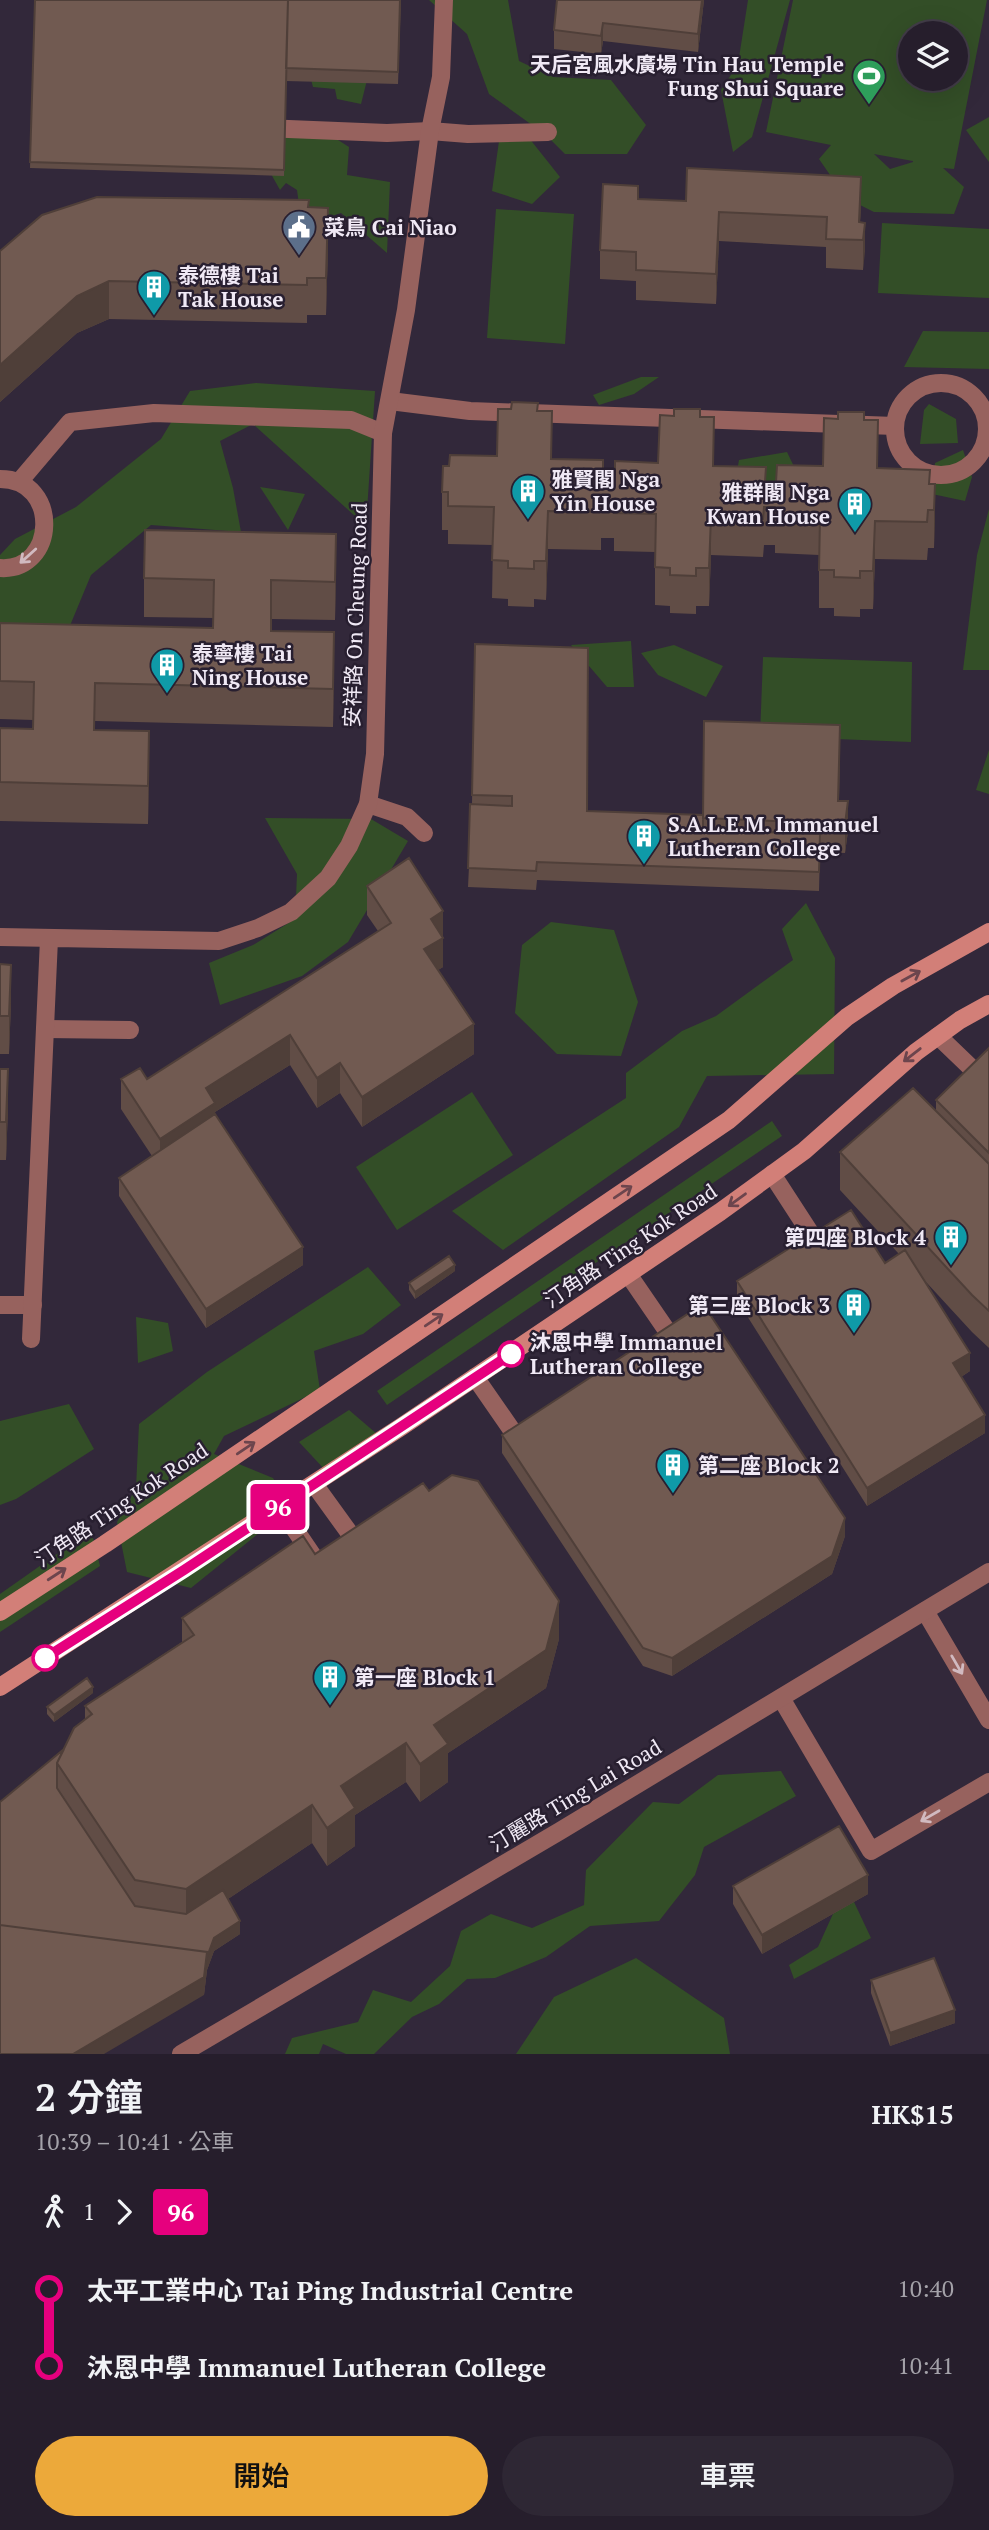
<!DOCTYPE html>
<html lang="zh-TW">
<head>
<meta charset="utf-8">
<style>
  body { margin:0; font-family:"PT Serif","Noto Sans TC",serif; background:#2e2734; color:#f1f3f6; height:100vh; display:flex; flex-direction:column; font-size:26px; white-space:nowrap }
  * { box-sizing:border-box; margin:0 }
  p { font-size:23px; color:#a4a2a9 }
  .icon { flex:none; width:38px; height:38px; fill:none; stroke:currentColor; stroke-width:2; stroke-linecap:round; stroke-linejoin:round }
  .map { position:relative; height:2054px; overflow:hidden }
  .panel { display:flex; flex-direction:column; background:#261e2c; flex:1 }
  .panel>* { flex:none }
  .badge { padding:0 14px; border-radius:5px; font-size:24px; line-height:46px }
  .controls { position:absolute; left:898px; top:21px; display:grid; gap:14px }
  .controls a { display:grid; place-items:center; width:70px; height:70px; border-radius:50%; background:#261e2c; box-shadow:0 7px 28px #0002,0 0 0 2px #423c48; font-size:35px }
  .map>.badge { position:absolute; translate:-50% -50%; box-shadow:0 0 0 4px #fff }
  .legs { display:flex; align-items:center; gap:10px; height:77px; padding:0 35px; font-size:23px }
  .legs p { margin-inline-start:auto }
  .overview { display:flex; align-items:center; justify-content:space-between; height:119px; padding:0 35px }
  h1 { font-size:38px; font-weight:600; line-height:52px }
  .cta { display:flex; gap:14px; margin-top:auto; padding:14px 35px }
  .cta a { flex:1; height:80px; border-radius:42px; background:#eca93a; color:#111; font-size:28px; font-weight:600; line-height:80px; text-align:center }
  .cta a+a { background:#2e2734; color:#f1f3f6 }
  ul { padding:0 35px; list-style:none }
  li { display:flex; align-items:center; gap:24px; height:77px; font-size:26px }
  li i { display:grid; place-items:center; width:10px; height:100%; margin:0 9px; background:currentColor }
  li i::after { content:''; width:18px; height:18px; margin:-9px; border:5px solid; border-radius:50%; background:#261e2c }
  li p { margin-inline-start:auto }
  li:first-child i { background:linear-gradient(#0000 50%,currentColor 0) }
  li:last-child i { background:linear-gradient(currentColor 50%,#0000 0) }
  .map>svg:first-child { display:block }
</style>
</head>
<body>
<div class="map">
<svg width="989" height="2054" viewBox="0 0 989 2054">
  <rect width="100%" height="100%" fill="#32283a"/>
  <path fill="#334e27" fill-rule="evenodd" d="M429 0H508L519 61 553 77 611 80 646 125 627 154H565L546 135 489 94 467 34Z
    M748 0H790L752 137 733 152 721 90 738 64Z
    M793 0H987L954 169 943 168 964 187 954 214 874 212 846 198 819 159 831 145 766 132ZM910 33H956V79H910ZM874 154 913 161V162L890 169Z
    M309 72H369L361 104 337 99 335 89 313 87Z
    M989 117V162L966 130Z
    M310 122 349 147 347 175 390 182 387 253 341 213 302 226 297 190 286 183 280 190 266 165 278 140Z
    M529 138 560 177 532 204 492 191 499 141Z
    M496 209 574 214 565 344 487 338Z
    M882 223 989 229V298L878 293Z
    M923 331 989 332V369L904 367Z
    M641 377H659L634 394 599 405 593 395Z
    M256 383 375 391 366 526 253 424 220 441 233 488 241 532 151 525 91 575 64 640 0 646V555L15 539 76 507 161 439 190 391Z
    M929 404 956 419 958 443 920 444 924 410Z
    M963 450 972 477 965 501 932 494 935 463Z
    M787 452 800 479 792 489 735 482 739 460Z
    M260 487 305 494 288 530Z
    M989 509V670H963L977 555Z
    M631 641 634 687H607L571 645Z
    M674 645 723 666 706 697 658 675 641 653Z
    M763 657 912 662 911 742 760 736Z
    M989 750V794L976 790Z
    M265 818 371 819 408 841 348 942 302 976 220 1005 209 963 253 945 295 919 297 874Z
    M806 903 835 958 834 1074 707 1076 679 1127 503 1250 452 1211 626 1098V1073L682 1031 716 1016 793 960 782 929Z
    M551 922 614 930 638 1002 621 1056 557 1054 515 1013 522 945Z
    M472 1092 513 1155 397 1230 356 1167Z
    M772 1121 782 1136 387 1405 377 1391Z
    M368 1267 401 1305 363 1334 314 1351 320 1390 224 1436 214 1454 273 1478 290 1508 191 1588 127 1572 117 1522 136 1488 139 1424 207 1372Z
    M136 1317 168 1323 173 1351 138 1363Z
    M69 1404 94 1449 16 1499 0 1505V1421Z
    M349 1410 377 1434 326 1471 299 1442Z
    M91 1530 100 1566 0 1632V1594Z
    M781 1771 796 1796 704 1847 695 1875 659 1921 590 1926 546 1957 495 1978 467 1979 439 2004 412 2017 374 2054H346L323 2044 319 2054H285L292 2038 358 2022 373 1990 411 2002 450 1966 461 1931 491 1914 532 1928 584 1905 586 1870 653 1802 679 1804 718 1775Z
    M846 1885 871 1938 794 1979 789 1965 818 1947Z
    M636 1958 724 2018 730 2054H516L554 1997Z"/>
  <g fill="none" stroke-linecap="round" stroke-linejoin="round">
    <path stroke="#97625e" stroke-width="18" d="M264 128 387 133 430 131 468 134 548 132
      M895 429a46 46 0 1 1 92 0a46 46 0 1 1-92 0Z
      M390 401 470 411 895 426
      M0 479C61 479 57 572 0 568
      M19 482 70 422 154 413 351 420 383 433
      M368 804 407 817 424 833
      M45 1029 130 1030
      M938 1036 989 1085
      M772 1174 820 1248
      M628 1274 674 1341
      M0 1305H33
      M475 1377 520 1442
      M314 1484 361 1549
      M279 1506 313 1556
      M925 1611 989 1720
      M781 1698 871 1851 989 1782"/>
    <path stroke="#97625e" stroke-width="18" d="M0 937 219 941 258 928 291 912 328 878 349 846 368 804 375 754 383 433 406 310 430 131 441 77 444 0
      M31 1339 49 939
      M181 2054 560 1831 989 1572"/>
    <path stroke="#d27f78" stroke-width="18" d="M0 1612 105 1544 729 1120 847 1017 893 986 989 932
      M0 1687 401 1427 720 1212 804 1151 916 1052 960 1020 989 1004"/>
  </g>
  <path fill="#614d46" d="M35 0H401L398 84 286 81 284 176 30 168Z
    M557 0H704L698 52 603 41 601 54 554 49V30Z
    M638 199 861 206 860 222 865 223 863 270 826 268V247L719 241 716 304 636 300V281L600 279V250Z
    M309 207 328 246 326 315H307V323L109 319 77 333 0 402V251Z
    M538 411 552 459 603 474H615L658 463 700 417 714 466 766 482H776L823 466 864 420 878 468 930 484H935L934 548H928L927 560 875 559 873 609H860V617L834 616V608H819V555L775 553V545H764L763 557 711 555 709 606H696V614L670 613V606L655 605V552L614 551V538H601V550L548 549 546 600 534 599V607L508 606V599L492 598 493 545 448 544V530H442V492L449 466 497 456Z
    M336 573 335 620 271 619V631L334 670 333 727 95 721 94 730 149 770 148 824 0 821V728L33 729 34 720 0 719V623L213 628 214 618 144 617V578Z
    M475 644 587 811 703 815 840 755 839 801 848 831 845 853 820 852 819 891 537 880 536 890 468 887 472 804Z
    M367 886 443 911V967L438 970 474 1054 362 1127 340 1093 317 1108 290 1065 215 1112V1114L303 1265 206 1328 119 1196V1178L152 1156 121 1109V1079H147L378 931 367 915Z
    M0 964 11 1003 9 1054H0Z
    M989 1048V1348L972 1332 926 1282 970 1371 961 1377 985 1433 867 1506 737 1300V1281L885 1263 899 1254 840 1190V1152L936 1111V1100Z
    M0 1069 8 1108 6 1160H0Z
    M455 1271 415 1299 409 1290V1283Z
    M502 1435 845 1536 832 1574 672 1676 643 1666 502 1453Z
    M429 1491 559 1639 546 1688 448 1753V1782L420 1802 406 1782 355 1815V1846L327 1866 312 1843 228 1899 240 1934 214 1951 207 1970 204 1995 0 1802 64 1749 85 1719V1706L182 1642V1618L315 1554Z
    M93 1693 54 1722 47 1714V1707Z
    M733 1886 868 1894 762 1954 733 1904Z
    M871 1980 955 2023 890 2046 871 1993Z"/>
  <path fill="#4f3f39" d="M702 0H704L698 52V34Z
    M603 23V41L601 54V36Z
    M861 177V206L859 240V222Z
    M328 208V246L326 315V278Z
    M719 212V241L716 304V274Z
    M865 223V252L863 270V240Z
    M109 281V319L77 333 0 402V365L77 296Z
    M935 484V522L934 548V510Z
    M548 511V549L546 600V561Z
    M711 517V555L709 606V568Z
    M875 521V559L873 609V571Z
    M336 534V573L335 620V582Z
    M334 632V670L333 727V689Z
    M149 731V770L148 824V786Z
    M848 801V831L845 853V824Z
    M443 911V967L424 979V949L431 919Z
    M11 965V1003L9 1054V1016Z
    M474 1024V1054L362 1127V1097Z
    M290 1035V1065L215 1112V1133L160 1169V1139L206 1088Z
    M340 1063V1093L317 1108V1078Z
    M8 1069V1108L6 1160V1122Z
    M303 1247V1265L206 1328V1309Z
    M455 1265V1271L415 1299V1292Z
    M970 1353V1371L953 1382V1363Z
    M985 1415V1433L867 1506V1488Z
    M845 1518V1536L832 1574 672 1676V1658Z
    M559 1601V1639L546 1688 448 1753V1782L420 1802V1764L434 1725Z
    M93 1687V1693L54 1722V1715Z
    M406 1743V1782L355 1815V1846L327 1866V1828L341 1786Z
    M312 1805V1843L186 1927V1889Z
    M868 1875V1894L762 1954V1935Z
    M240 1921V1934L214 1951 207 1970V1957L214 1938Z
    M207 1952V1970L204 1995 104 2054H73Z
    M955 2010V2023L890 2046V2033Z"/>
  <path fill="#715a51" stroke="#4f3f39" stroke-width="2" d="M35 0H288L284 170 30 162Z
    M288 0H400L398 72 286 68Z
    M557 0H702L698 34 603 23 601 36 554 30Z
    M687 168 861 177 859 222 865 223 863 240 826 239 827 217 719 212 716 274 636 270V252L600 250 603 184 638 186V199L686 201Z
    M97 197 309 200 308 207 328 208 326 278H307V285L109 281 77 296 0 365V251L42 215Z
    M512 402 538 403 537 411H552L551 459 603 460V474H615V461L658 463 660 415 674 416V409H700V417H714L713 466 766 467 765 482H776L777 465 823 466 824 418 838 419V412H864V420H878L877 468 930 470 929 484H935L934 510H928L927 522 875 521 873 571H860V578L834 577V570H819L820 517 775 515V507H764L763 519 711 517 709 568H696V576L670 575V568L655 567 656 514 614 513V500H601V512L548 511 546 561H534V569L508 568V561L492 560 494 507 448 506V492H442L443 466H449L450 455 497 456 498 409H511Z
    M145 530 336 534 335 582 271 580V631L334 632 333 689 95 683 94 730 149 731 148 786 0 782V728L33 729 34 682 0 681V623L213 628 214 580 144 578Z
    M475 644 588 648 587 811 703 815V830L820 834 819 872 537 862 536 871 468 868 470 804 512 806V796L472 795Z
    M704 721 840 725 838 801H848L845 824 703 818Z
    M409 858 443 911 431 919 443 938 424 949 474 1024 362 1097 340 1063 317 1078 290 1035 206 1088 215 1103 160 1139 121 1079 140 1068 147 1079 391 923 367 886Z
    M0 964 11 965 9 1016H0Z
    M989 1048V1153L936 1100Z
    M0 1069H8L6 1122H0Z
    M913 1088 989 1164V1311L972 1295 840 1152Z
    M215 1114 303 1247 206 1309 119 1178Z
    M851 1210 885 1263 905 1250 970 1353 953 1363 985 1415 867 1488 737 1281Z
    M449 1256 455 1265 415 1292 409 1283Z
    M703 1304 845 1518 832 1556 672 1658 643 1648 502 1435Z
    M452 1475 478 1481 559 1601 546 1650 434 1725 448 1744 420 1764 406 1743 341 1786 355 1808 327 1828 312 1805 186 1889 135 1880 57 1763 74 1728 92 1714 85 1706 194 1635 182 1618 303 1536 315 1554 423 1483 429 1491Z
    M87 1678 93 1687 54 1715 47 1707Z
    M64 1749 57 1763V1788L135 1906 186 1914 223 1890 240 1921 214 1938 207 1957V1952L0 1925V1802Z
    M839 1826 868 1875 762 1935 733 1886Z
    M0 1925 207 1952 204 1977 73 2054H0Z
    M934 1958 955 2010 890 2033 871 1980Z"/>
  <defs><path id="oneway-shaft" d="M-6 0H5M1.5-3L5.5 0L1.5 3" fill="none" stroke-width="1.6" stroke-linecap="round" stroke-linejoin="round" transform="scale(1.75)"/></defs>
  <g stroke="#d1bac0">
    <use href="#oneway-shaft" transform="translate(28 556) rotate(138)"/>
    <use href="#oneway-shaft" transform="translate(957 1665) rotate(60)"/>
    <use href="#oneway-shaft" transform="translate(930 1816) rotate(150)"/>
  </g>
  <g stroke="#6c454d">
    <use href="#oneway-shaft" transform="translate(911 976) rotate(-29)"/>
    <use href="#oneway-shaft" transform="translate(912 1055) rotate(142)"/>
    <use href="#oneway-shaft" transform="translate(623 1192) rotate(-34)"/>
    <use href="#oneway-shaft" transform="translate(737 1200) rotate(144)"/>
    <use href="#oneway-shaft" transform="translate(434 1320) rotate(-34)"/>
    <use href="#oneway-shaft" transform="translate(246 1448) rotate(-34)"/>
    <use href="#oneway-shaft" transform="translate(57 1574) rotate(-33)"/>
  </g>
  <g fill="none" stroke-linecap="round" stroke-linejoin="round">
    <g stroke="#fff" stroke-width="16">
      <path id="line-1" d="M45 1658 184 1570 511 1354"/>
    </g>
    <use href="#line-1" stroke="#e6007e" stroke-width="10"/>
  </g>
  <defs>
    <g id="stadium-pin" transform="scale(1.75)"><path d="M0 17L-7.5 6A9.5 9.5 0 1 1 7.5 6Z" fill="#2e9e5b" stroke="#281f30"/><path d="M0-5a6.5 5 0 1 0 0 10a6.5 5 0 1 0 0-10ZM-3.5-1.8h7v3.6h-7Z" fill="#fff"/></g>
    <g id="civic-pin" transform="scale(1.75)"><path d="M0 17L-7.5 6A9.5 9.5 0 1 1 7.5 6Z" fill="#5c6f8a" stroke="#281f30"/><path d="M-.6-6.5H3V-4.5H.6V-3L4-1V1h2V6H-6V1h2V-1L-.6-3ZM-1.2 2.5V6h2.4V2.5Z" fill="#fff"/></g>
    <g id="building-pin" transform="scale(1.75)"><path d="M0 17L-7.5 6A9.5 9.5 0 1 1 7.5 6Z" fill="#0f9aa8" stroke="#281f30"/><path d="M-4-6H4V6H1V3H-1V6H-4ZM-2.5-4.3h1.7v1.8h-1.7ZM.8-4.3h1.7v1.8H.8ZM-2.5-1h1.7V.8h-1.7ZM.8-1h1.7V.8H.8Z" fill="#fff"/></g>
  </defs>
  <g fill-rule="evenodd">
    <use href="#stadium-pin" x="869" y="76"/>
    <use href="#civic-pin" x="299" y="227"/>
    <use href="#building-pin" x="154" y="287"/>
    <use href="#building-pin" x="528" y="491"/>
    <use href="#building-pin" x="855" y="504"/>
    <use href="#building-pin" x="167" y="665"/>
    <use href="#building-pin" x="644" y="836"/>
    <use href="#building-pin" x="951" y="1237"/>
    <use href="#building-pin" x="854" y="1305"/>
    <use href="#building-pin" x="673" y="1465"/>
    <use href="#building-pin" x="330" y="1677"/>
  </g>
  <g fill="#fff" stroke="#e6007e" stroke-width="3.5">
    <circle cx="511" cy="1354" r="12"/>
    <circle cx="45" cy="1658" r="12"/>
  </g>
  <g text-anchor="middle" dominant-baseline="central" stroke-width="5" stroke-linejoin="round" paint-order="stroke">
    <g font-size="21" font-weight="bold" fill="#f0e9f5" stroke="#281f30" text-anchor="start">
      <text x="844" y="64" text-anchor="end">天后宮風水廣場 Tin Hau Temple<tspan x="844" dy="24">Fung Shui Square</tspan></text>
      <text x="324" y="227">菜鳥 Cai Niao</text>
      <text x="178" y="275">泰德樓 Tai<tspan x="178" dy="24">Tak House</tspan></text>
      <text x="552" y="479">雅賢閣 Nga<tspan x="552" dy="24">Yin House</tspan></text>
      <text x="830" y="492" text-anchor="end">雅群閣 Nga<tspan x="830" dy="24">Kwan House</tspan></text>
      <text x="192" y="653">泰寧樓 Tai<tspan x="192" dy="24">Ning House</tspan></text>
      <text x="668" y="824">S.A.L.E.M. Immanuel<tspan x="668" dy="24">Lutheran College</tspan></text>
      <text x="926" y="1237" text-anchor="end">第四座 Block 4</text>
      <text x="830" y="1305" text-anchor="end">第三座 Block 3</text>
      <text x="698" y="1465">第二座 Block 2</text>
      <text x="354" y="1677">第一座 Block 1</text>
    </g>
    <g font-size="21" fill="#f0e9f5" stroke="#281f30">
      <text transform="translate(355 615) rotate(-88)">安祥路 On Cheung Road</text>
      <text transform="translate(630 1245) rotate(-34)">汀角路 Ting Kok Road</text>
      <text transform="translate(121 1504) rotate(-34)">汀角路 Ting Kok Road</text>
      <text transform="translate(575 1795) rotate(-31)">汀麗路 Ting Lai Road</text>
    </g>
    <g font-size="21" font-weight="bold" fill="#f0e9f5" stroke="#281f30" text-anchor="start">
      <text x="530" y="1342">沐恩中學 Immanuel<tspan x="530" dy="24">Lutheran College</tspan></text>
    </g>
  </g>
</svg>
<div class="controls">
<a><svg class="icon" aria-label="layers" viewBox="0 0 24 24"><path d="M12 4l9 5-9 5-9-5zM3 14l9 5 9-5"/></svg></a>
</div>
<b class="badge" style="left:278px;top:1507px;background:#e6007e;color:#fff">96</b>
</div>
<section class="panel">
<div class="overview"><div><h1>2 分鐘</h1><p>10:39 – 10:41 · 公車</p></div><b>HK$15</b></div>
<div class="legs"><svg class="icon" aria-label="walk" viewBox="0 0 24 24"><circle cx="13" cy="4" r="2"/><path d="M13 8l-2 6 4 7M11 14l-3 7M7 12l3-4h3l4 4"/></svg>1<svg class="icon" aria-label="forward" viewBox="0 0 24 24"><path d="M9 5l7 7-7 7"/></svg><b class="badge" style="background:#e6007e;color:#fff">96</b></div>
<ul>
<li><i style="color:#e6007e"></i><b>太平工業中心 Tai Ping Industrial Centre</b><p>10:40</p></li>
<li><i style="color:#e6007e"></i><b>沐恩中學 Immanuel Lutheran College</b><p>10:41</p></li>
</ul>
<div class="cta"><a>開始</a><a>車票</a></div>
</section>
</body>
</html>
